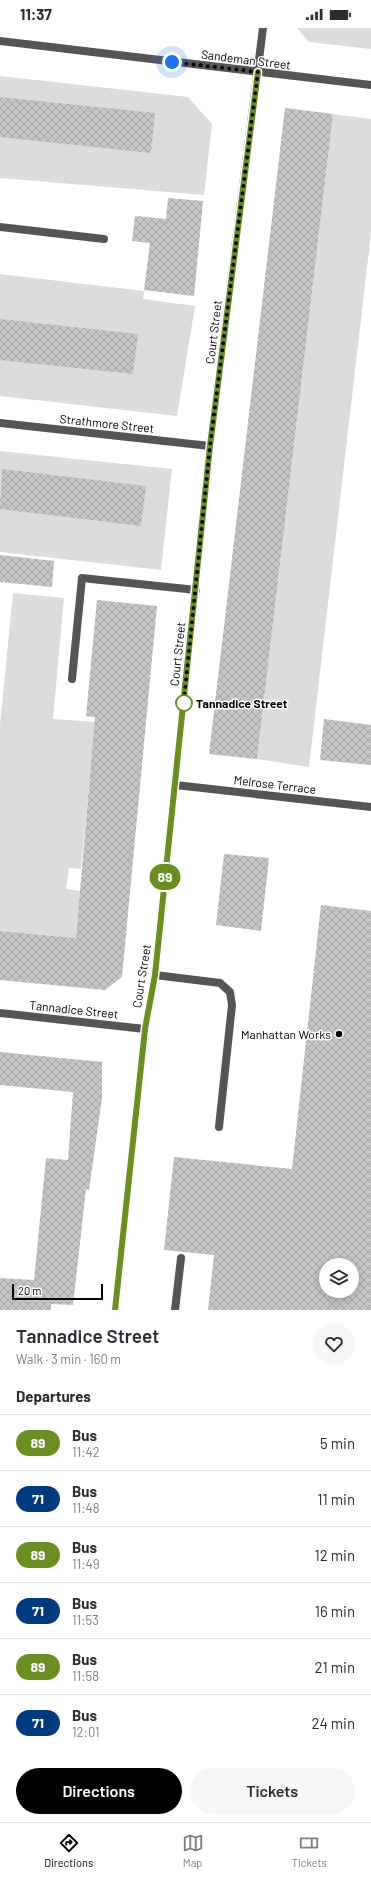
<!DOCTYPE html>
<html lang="en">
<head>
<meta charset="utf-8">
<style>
  body { margin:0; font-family:Barlow,sans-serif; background:#f7f7f7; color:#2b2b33; height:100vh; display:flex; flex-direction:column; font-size:15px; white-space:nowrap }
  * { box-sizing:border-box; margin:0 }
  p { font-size:13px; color:#7c7c81 }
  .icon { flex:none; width:22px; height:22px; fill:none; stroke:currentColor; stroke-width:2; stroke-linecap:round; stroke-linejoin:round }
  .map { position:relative; height:1282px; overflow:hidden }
  .side { display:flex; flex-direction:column; background:#fff; flex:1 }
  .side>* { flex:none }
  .badge { padding:0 8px; border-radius:13px; font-size:14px; line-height:26px }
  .buttons { position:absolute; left:319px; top:1230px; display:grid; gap:8px }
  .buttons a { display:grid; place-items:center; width:40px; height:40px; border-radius:50%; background:#fff; box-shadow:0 2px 10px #0003; font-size:20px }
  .scale { position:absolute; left:12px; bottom:10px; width:91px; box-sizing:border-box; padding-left:4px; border:2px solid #000; border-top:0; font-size:11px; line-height:14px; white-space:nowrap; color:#000; -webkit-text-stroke:3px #fff; paint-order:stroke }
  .you { position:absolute; width:20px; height:20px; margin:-10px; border:3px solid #fff; border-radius:50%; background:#1a73e8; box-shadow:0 0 0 6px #1a73e833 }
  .map>.badge { position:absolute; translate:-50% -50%; box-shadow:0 0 0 2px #fff }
  h2 { padding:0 16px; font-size:15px; line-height:36px }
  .round { display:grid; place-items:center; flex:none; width:42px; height:42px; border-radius:21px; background:#f7f7f7 }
  .headline { display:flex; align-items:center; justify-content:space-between; height:68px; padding:0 16px }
  h1 { font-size:19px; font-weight:600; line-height:30px }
  .cta { display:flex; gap:8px; margin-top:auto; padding:8px 16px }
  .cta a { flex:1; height:46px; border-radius:24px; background:#000; color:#fff; font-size:16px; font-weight:600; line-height:46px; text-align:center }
  .cta a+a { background:#f7f7f7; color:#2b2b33 }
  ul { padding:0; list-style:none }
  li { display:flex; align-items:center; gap:12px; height:56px; padding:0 16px; border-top:1px solid #e1e1e2 }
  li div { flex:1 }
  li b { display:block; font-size:15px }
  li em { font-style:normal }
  li .badge { min-width:44px; font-weight:700; text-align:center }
  .status { display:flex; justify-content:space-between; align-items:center; height:28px; padding:0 20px; background:#fff; direction:ltr }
  .status svg { height:11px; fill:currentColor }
  .tab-bar { display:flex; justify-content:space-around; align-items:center; height:56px; border-top:1px solid #e1e1e2; background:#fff; font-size:11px; color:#7c7c81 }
  .tab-bar a { display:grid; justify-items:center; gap:2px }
  .tab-bar .current { color:#000 }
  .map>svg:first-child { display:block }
</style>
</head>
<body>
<div class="status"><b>11:37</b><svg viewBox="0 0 49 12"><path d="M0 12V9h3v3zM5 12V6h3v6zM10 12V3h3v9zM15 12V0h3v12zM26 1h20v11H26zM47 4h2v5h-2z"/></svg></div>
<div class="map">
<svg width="371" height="1282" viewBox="0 0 371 1282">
  <defs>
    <pattern id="building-cross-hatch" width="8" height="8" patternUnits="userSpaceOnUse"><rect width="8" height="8" fill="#c4c4c4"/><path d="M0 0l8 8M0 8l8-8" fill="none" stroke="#a7a7a7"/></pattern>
  </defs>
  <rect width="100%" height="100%" fill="#fff"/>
  <path fill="#dcdcdc" d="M297 0H371V21L309 14Z
    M0 48 188 69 212 96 204 167 0 150Z
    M333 86 371 91V205L309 739 257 731Z
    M0 246 144 263 143 271 195 278 177 388 0 368Z
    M0 423 172 441 161 542 0 524Z
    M13 565 64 570 53 691 95 694 81 841 69 840 66 861 80 863 76 910 0 903V697Z"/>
  <path fill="url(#building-cross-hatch)" fill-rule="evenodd" d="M0 69 155 85 151 125 0 109Z
    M285 80 333 86 257 731 209 726Z
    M168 170 203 173 194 268 144 262 150 215 132 213 135 188 166 191Z
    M0 291 138 306 133 346 0 332Z
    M2 441 146 458 141 498 0 481Z
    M0 527 54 533 52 559 0 554Z
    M97 572 157 578 122 949 105 962 0 952V903L76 910 95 689 86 688Z
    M324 691 371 697V737L320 732Z
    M224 826 269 830 261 903 216 897Z
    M321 877 371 883V1282H208L214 1227 164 1222 174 1129 292 1141ZM326 1237H352V1263H326Z
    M0 1024 102 1034V1070L89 1162 86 1161 73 1277 51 1276V1282H0V1250L34 1252 46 1130 68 1132 73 1064 0 1057Z"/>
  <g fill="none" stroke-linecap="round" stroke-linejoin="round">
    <path stroke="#555" stroke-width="8" d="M0 199 104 211
      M72 651 82 550 196 562
      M155 947 220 955 230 964 232 977 219 1099
      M175 1282 181 1230"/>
    <path stroke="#555" stroke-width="8" d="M0 13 371 57
      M0 395 210 418
      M175 757 371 779
      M0 985 145 1001
      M115 1282 145 1001 155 947 210 418 263 0"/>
  </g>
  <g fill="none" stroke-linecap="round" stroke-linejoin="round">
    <g stroke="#fff" stroke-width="9">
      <path id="line" d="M115 1282 145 1001 155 947 210 418 258 44"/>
    </g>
    <use href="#line" stroke="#6b8e23" stroke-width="6"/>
    <path stroke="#000" stroke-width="4" stroke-dasharray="0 7.2" d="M172 34 258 44 210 418 183 682 184 675"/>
  </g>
  <circle fill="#fff" stroke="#6b8e23" stroke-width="2" cx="184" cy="675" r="8"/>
  <circle fill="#000" stroke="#fff" stroke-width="1.5" cx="339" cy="1006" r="4"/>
  <g text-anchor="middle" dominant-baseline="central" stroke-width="3" stroke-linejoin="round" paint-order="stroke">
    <g font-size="12" fill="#000" stroke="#fff">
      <text transform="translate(246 31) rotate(7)">Sandeman Street</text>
      <text transform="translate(213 304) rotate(-83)">Court Street</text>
      <text transform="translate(107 395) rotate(6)">Strathmore Street</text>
      <text transform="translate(177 626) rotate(-84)">Court Street</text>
      <text transform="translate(275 756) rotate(7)">Melrose Terrace</text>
      <text transform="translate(141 948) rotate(-81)">Court Street</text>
      <text transform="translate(74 981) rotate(6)">Tannadice Street</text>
    </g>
    <g font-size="12" font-weight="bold" fill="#000" stroke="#fff" text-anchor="start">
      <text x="196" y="675">Tannadice Street</text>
    </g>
    <g font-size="12" fill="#000" stroke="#fff" text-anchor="end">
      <text x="331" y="1006">Manhattan Works</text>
    </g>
  </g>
</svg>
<div class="buttons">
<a><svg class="icon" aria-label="layers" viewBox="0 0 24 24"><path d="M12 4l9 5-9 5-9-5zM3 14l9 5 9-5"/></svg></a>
</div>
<div class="scale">20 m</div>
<div class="you" style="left:172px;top:34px"></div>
<b class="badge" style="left:165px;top:849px;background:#6b8e23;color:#fff">89</b>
</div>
<section class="side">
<div class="headline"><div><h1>Tannadice Street</h1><p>Walk · 3 min · 160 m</p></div><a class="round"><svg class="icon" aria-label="heart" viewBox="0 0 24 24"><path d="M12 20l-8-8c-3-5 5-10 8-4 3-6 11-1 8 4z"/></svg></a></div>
<h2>Departures</h2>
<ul>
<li><span class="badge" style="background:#6b8e23;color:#fff">89</span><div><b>Bus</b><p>11:42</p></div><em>5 min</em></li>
<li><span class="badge" style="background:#003b80;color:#fff">71</span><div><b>Bus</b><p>11:48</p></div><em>11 min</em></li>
<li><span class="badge" style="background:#6b8e23;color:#fff">89</span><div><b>Bus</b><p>11:49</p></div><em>12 min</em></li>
<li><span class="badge" style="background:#003b80;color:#fff">71</span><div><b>Bus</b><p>11:53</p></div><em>16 min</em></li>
<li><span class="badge" style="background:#6b8e23;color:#fff">89</span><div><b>Bus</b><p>11:58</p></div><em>21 min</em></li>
<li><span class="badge" style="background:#003b80;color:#fff">71</span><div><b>Bus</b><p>12:01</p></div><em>24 min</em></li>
</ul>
<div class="cta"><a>Directions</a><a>Tickets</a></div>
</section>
<nav class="tab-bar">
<a class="current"><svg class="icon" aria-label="directions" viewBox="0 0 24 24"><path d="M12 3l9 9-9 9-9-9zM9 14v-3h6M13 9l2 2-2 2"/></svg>Directions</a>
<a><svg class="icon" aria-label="map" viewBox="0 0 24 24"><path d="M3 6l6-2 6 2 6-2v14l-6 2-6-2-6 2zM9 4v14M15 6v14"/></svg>Map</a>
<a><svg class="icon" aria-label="tickets" viewBox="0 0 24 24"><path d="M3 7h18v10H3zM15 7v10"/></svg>Tickets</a>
</nav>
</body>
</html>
